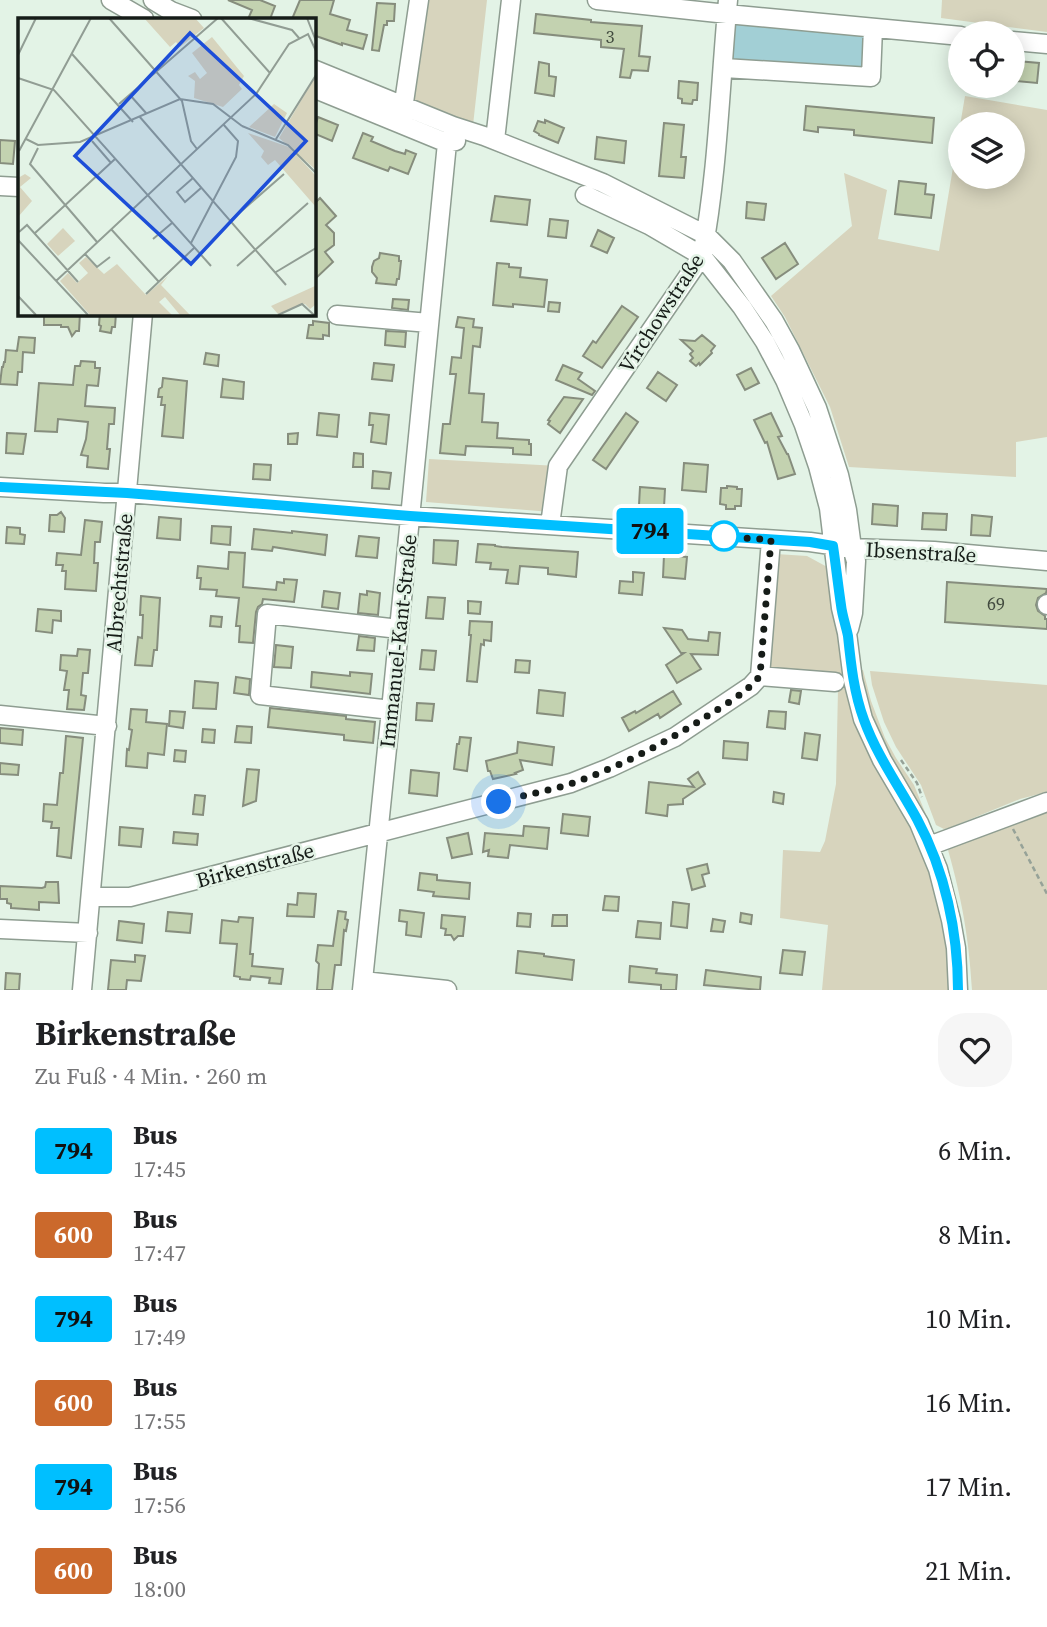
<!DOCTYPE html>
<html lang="de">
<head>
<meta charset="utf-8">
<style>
  body { margin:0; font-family:"Source Serif 4",serif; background:#f6f6f6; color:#202124; height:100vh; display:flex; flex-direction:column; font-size:26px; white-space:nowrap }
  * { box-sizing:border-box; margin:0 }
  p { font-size:23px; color:#757577 }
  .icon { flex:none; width:38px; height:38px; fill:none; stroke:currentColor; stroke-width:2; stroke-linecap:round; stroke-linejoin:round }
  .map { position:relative; height:990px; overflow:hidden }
  .panel { display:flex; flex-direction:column; background:#fff; flex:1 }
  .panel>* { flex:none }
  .badge { padding:0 14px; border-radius:5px; font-size:24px; line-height:46px }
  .tools { position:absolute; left:948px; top:21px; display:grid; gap:14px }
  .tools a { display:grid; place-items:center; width:77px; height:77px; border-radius:50%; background:#fff; box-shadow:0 4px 18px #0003; font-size:35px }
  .you { position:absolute; width:35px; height:35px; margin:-18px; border:5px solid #fff; border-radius:50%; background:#1a73e8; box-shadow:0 0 0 10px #1a73e833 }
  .map>.badge { position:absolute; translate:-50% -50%; box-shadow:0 0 0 4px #fff }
  .round { display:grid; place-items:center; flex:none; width:74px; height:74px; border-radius:28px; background:#f6f6f6 }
  .summary { display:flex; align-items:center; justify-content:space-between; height:119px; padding:0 35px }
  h1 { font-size:33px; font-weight:700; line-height:52px }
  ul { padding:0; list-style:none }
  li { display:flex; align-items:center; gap:21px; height:84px; padding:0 35px }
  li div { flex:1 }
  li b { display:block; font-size:26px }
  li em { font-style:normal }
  li .badge { min-width:77px; font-weight:700; text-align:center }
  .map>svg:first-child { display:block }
</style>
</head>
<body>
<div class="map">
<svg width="1047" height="990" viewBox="0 0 1047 990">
  <rect width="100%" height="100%" fill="#e3f3e6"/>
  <path fill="#d7d4bd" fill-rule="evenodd" d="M424 0H487L473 125 410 102Z
    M942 0H1047V32L941 18Z
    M965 96 1047 110V437L1016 442V477L849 467 830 407 785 317 771 296 852 226 844 173 887 190 878 239 939 251ZM961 124H1013V177H961Z
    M429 459 558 466 551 512 426 502Z
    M776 554 807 556 829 568 845 678 769 674Z
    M857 670H863L871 701 885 738 896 758 914 785 933 832 928 828 877 736Z
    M870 671 1047 685V792L1020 799 949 828 944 829 936 825 921 785 896 747 884 722 872 685Z
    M847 687 929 863 946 934 951 990H822L828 925 780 918 783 850 820 852 825 841 836 784 838 689Z
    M1047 809V990H972C969 939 962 899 948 850L954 845Z"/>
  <path fill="#a2cfd5" d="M734 15 873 28 871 77 730 68Z"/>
  <path fill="#c3d2b0" stroke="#868d7d" stroke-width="2" d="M228 0H260L275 6 270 19H248L252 10Z
    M300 0H334L330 14 350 20 347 30 367 35 363 49 342 43V45L313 35V19H292Z
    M377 3 395 4 394 21H387V25H384L379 51 372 50Z
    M536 14 591 20V22L642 26 639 56 650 57 648 71 632 70 630 78 620 77 624 49 601 47V40L534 33Z
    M1017 61 1039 63 1037 83 1015 81Z
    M539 62 549 64V76L556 77 554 96 535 93Z
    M679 81 698 83 697 100H693L692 104 682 103V99L678 98Z
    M806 106 934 118 932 143 854 135V130L818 127V132L804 130Z
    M318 117 338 125 332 141 313 133Z
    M545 120 564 128 558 143 539 135V134L534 131 538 121 545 123Z
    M664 123 684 125 681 157H686L684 178 659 176Z
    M363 133 373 137 371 141 395 151 405 154 406 150 416 154 408 174 390 167 388 171 353 158Z
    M597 137 626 141 624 163 595 159Z
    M0 140 15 141 13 164 0 163Z
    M899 181 926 184 925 194 934 195 931 218 895 214Z
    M495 196 530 200 527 225 491 221Z
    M320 198 336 216 326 225 334 233V245L325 252 333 262 313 281V205Z
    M747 202 766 204 764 220 746 218Z
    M550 219 568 221 566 238 548 236Z
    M598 230 614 238 607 253 591 246Z
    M785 243 798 264 776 279 762 258Z
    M380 253 399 256V261H401L399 279H397L396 285 376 283 377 278 372 272V267L374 261 379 258Z
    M497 263 509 264V267L521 268 520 277 547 280 544 307 513 304V307L493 305Z
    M393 299 409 300 408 310 392 308Z
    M549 302 560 303 559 312 548 311Z
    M622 306 638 317 602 368 583 356 593 341 596 343Z
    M62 313H80L79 331H76L72 336 68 327H61V325H44V314Z
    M100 313H116L115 327H112L111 333 100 331 101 326 99 325Z
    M458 317 474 319 473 327 482 328 480 347 473 346 469 393 484 394 482 422 498 423 497 438 529 440V444H531V455L513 454V448L466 446 465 455 440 453 443 424H450L456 374H450L452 357 461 358 464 328 456 327Z
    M313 321 329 323V336L323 335V339H321L307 338 309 325H313Z
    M386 331 406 332 405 347 385 345Z
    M702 335 715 346 711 351 712 353 700 365 699 363 696 366 690 361 693 358 690 354 693 351 681 340 695 341Z
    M19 337 35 338 34 353 23 352 22 372H18L17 385 0 384 2 367H3L4 362H5L6 350 17 351Z
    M206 353 219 355 218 366 204 364Z
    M81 361 95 362V368H100L98 386 87 385 85 406 115 408 114 424H109L107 449H110L108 469 87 467 88 456 81 455 86 439 88 422 58 419 57 432 35 431 39 383 73 385 75 366H80Z
    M374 363 394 365 392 381 372 379Z
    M563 365 582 373 578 379 595 391 592 395 556 380Z
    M751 368 759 383 745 390 737 375Z
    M658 372 677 385 666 401 647 388Z
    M163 378 187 381 183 438 162 436 165 405H161L162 397H158L159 389 162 387Z
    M223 379 244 382 243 399 221 397Z
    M564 397 583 399 560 433 548 424 550 421 548 420Z
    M319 413 339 415 337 437 317 435Z
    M370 413 389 415 386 444 371 442 373 425H369Z
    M626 413 638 422 606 469 593 460Z
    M771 413 782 436 778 437 787 454H788L795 474 778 479 767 442 765 443 754 420Z
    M7 433 26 434 23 454 6 453Z
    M298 433 297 444H288V434Z
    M354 453 363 454V467H353Z
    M684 463 708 465 706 492 682 490Z
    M254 464 271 465 270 480 253 479Z
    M373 471 391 473 389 489 372 488Z
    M727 486 737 487V489H742L741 506H735V509H726V505L720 504 721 488H727Z
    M640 487 665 489 664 507 639 505Z
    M873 504 898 506 897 526 872 524Z
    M61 512 65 518 64 532 49 531 50 515H57Z
    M923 513 947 514 946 530 922 529Z
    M972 515 992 517 990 536 971 535Z
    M159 517 181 519 180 540 157 538Z
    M85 520 102 522 100 542H95L94 563H98L96 591 65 589 66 571H62L63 565H56L57 553 81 555Z
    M212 526 231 527 230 545 211 543Z
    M7 527 20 528V534L25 535 24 544 6 543Z
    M254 529 292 533V531L327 535 325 555 273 547 272 551 252 549Z
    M359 536 379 538 377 558 356 556Z
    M434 540 458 541 456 565 433 563Z
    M478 544 495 545V546L502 547 578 552 576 577 548 574V568L520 566 518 584 506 583 508 570 490 569 491 563 476 562Z
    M229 552 245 553 243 587 276 590 277 582 284 583V579L297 580 294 602 263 599 262 604 258 607 256 612 253 643 239 642 240 626H236L239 598 216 596 217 590 200 589 201 578H197L198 566 228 569Z
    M664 555 687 557 685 579 663 577Z
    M633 572 644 573 642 595 619 593 620 581 633 582Z
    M947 582 1047 589 1046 593 1038 598 1036 605 1038 611 1045 616V619H1047V629L945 622Z
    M324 591 340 593 338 609 322 607Z
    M367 591 380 593 378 615 358 613 360 594 367 595Z
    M141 596 160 598 157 650H154L152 666 135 665 138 637 142 638 143 615H140Z
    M428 597 445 598 443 619 426 618Z
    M468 601 481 602 480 614 468 613Z
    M38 609 61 611V621L53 620 52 633 36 631Z
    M211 616 222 617 221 627 210 626Z
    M470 621 492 622 491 641 484 640V645L481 644 477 682 467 681 471 635H469Z
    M664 628 682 630 688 639 708 641 709 632 720 633 718 655 691 654 701 669 677 683 666 665 684 653H681Z
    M359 636 375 638 374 651 357 650Z
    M276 645 293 647 291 668 274 667Z
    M78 649 90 650 88 673H83L81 695 86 696 84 710 67 709 69 690H64L67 671 60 670 61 655 77 656Z
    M422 650 436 651 434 670 420 669Z
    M516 660 530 661 529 673 515 672Z
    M312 672 350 676V672L372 674 370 694 311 687Z
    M236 677 250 679 249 695 234 693Z
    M195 681 218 683 216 709 193 708Z
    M539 690 565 693 563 716 537 713Z
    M791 690 801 691 799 704 789 702Z
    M673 691 681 704 660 718 658 714 629 731 622 718 635 711 636 713Z
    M417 703 434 704 432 721 416 720Z
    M270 708 346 716V719L375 722 373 743 344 740V735L268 727Z
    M131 709 147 710 146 722 167 724 164 755 148 753 147 768 126 766 127 749 129 750 132 730 129 729Z
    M170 711 185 712 183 728 169 726Z
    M769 711 786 712 785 729 767 727Z
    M237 726 252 727 251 743 235 742Z
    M0 728 23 730 22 745 0 743Z
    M203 729 215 730 214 743 202 742Z
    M805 733 820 735 817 760 802 758Z
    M66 736 83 738 71 858 57 856 59 828H51L52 822 43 821 44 804 57 805 60 773H63Z
    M460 737 471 738 467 771 454 769 457 744H459Z
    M724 741 748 743 747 760 723 758Z
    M518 742 554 747 552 765 520 760 523 770 515 773 516 774 493 779 490 771H488L486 761 517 753Z
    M175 750 186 751 185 762 174 761Z
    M0 763 19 765 18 775 0 774Z
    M247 769 259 770 256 801 243 806Z
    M411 770 439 773 437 796 409 793Z
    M698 772 705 784 683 799V804L668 805 667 816 646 813 649 782 694 787 688 779Z
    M774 792 784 794 783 804 773 802Z
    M195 795 205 796 203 815 193 814Z
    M563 814 590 817 588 836 561 833Z
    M524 826 549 828 547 849 510 845 508 858 488 856 489 850 483 852 485 833 523 836Z
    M120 827 143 829 141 847 119 845Z
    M174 832 198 834 197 845 173 843Z
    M468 833 472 854 452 858 447 838Z
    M707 864 709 873 702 875 705 886 692 890 687 869Z
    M420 873 437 875V880L470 883 469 899 433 896 434 892 418 890Z
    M46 882H58L59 903 39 902V910L11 908V904L7 903V899H0V886L42 888 45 887Z
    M298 893 316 894 314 917 287 916 288 904 297 905Z
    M605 896 619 897 618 911 603 910Z
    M673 902 689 904 687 928 671 926Z
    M400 910 424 913 421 937 406 935 407 922 399 921Z
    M338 911 346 912 345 919 348 920 346 931 344 930 341 965H335L332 990H317L319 964 316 961 318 945 333 946Z
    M168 912 192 914 190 933 166 931Z
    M518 913 531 914 530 927 517 926Z
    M741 913 752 915 751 924 740 922Z
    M442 915 465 917 463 936H458L454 940 451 935H445L446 929 441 928Z
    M553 915H567V926H552Z
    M239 917 253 918 250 954H253L252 966 283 969 281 984 269 983 270 978 251 976 250 980 240 979V977L234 976 237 944 220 943 222 920 238 922Z
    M713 919 725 921 723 932 711 931Z
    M119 921 144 924 142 943 117 940Z
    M638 921 661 923 660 939 636 937Z
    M783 950 805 952 802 975 780 973Z
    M518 951 544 954V956L574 960 572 980 516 973Z
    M135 955 145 956 141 981 127 980 126 990H108L111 960 135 962Z
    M630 966 657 969 656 973 677 975 676 990H661V985L629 982Z
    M706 970 761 977 760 990 704 985Z
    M6 973 20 974 19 990H5Z"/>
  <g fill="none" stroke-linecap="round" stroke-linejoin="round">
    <g stroke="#8e9d91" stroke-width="21">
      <path id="minor" d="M111 0 144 19
        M153 0 171 11 192 19
        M597 0 727 14 961 36
        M1013 41 1047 44
        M724 68 871 77 873 28
        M313 69 453 126 484 136 603 183 706 235 732 261 774 321 790 350 817 408 839 475 847 510 852 548 856 561 853 613 849 629
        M313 88 447 143 456 141
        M402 116 419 0
        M495 140 511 0
        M0 186 19 187
        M585 195 649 225 702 256 742 307 765 342 785 380 804 425 818 466 829 508 841 608 847 633 853 680 863 719 882 760 919 823 938 869 951 920 956 948 958 990
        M337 315 429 323
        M0 487 104 493H127L410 516 810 542 852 548 934 551 1047 561
        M550 525 558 466 702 256C718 172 720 85 728 0
        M1047 605V604
        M760 676 835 682
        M391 710 260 695 267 614 399 629
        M0 715 107 726
        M929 846 1047 802
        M92 897H130L571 783 609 768 675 737 751 686 760 676 771 540
        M0 929 88 933
        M363 981 447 990
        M82 990 143 313
        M362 990 391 710 447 143 453 126"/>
    </g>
    <path stroke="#96a298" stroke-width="2.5" stroke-dasharray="5 3.5" stroke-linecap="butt" d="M901 760 917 783 922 797
      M1013 829 1047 894"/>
    <use href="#minor" stroke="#fff" stroke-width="18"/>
  </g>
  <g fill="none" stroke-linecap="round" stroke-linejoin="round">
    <g stroke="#fff" stroke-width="16">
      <path id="line" d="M0 487 127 493 410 516 810 542 833 546C836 566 838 585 841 605 842 615 846 626 848 636 851 665 854 693 864 720 877 756 899 786 917 819 945 871 958 932 958 990"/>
    </g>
    <use href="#line" stroke="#00bfff" stroke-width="10"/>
    <path stroke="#161c18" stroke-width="7" stroke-dasharray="0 12.6" d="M499 802C524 795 549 791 573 783 619 767 663 744 704 718 723 706 745 694 760 676L771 540 720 536H724"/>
  </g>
  <circle fill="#fff" stroke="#00bfff" stroke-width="3.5" cx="724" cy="536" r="14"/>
  <g text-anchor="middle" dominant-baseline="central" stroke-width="5" stroke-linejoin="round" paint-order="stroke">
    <g font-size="18" fill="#414a3e">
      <text x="610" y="36">3</text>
      <text x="996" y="603">69</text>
    </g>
    <g font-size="21" fill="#161c18" stroke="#e3f3e6">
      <text transform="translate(661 313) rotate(-57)">Virchowstraße</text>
      <text transform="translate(921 552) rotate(3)">Ibsenstraße</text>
      <text transform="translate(119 583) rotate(-85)">Albrechtstraße</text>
      <text transform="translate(398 641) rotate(-84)">Immanuel-Kant-Straße</text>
      <text transform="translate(255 865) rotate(-15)">Birkenstraße</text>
    </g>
  </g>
  <g transform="translate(18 18)">
    <rect width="298" height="298" fill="#e3f3e6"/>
    <path d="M126 0H177L186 10 162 29 158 24 152 29ZM194 19 226 58 221 67 224 71 205 89 176 80 177 63 170 58 177 54 182 61 189 55 174 35ZM297 59V151L261 120ZM256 86 269 95 257 119 231 109ZM230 115 271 129 297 157V188L257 142 250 147 243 139 246 133ZM7 156 13 160 2 169 14 183 0 199V160ZM45 210 57 223 40 238 29 226ZM68 239 86 256 99 246 128 277 150 258 143 267 172 297H162L147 279 141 284 154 297H72L42 263 50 255 59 265 70 255 61 245ZM297 268V287L292 291 287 286 260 296 253 288Z" fill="#d7d4bd"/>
    <path fill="none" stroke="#919d94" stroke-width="2" d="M91 0 164 83 173 123 179 131M203 0 252 55M230 0 274 12 281 20M289 0 298 23M54 36 115 104M0 37 18 0M0 60 36 72 193 248M112 77 128 95M101 86 200 0M121 98 268 267M224 108 270 127 298 155M8 121 20 127 62 124 162 81 195 86 224 108M258 121 298 57M74 123 93 145M20 130 12 146 79 224M1 133 73 0M175 160 159 174 167 184 183 170M212 203 266 156M93 211 141 264M1 214 9 207 60 264M17 215 97 141M135 221 154 205M0 222 70 297M173 225 218 139 220 123 205 106M67 236 79 249 92 239M219 248 290 185M258 254 298 230M38 263 238 76 271 26 290 16 298 33M128 276 176 230M0 278 18 297M260 297 284 286 296 297"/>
    <path fill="#1d4ed8" fill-opacity="0.15" stroke="#1d4ed8" stroke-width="3.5" d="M172 15 288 123 173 246 57 138Z"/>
    <rect width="298" height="298" fill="none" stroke="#161c18" stroke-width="3.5"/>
  </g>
</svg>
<div class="tools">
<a><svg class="icon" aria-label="locate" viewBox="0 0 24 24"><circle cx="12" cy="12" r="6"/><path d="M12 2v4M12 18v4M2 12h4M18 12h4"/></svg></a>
<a><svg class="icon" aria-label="layers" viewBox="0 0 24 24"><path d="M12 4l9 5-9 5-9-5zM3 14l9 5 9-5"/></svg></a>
</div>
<div class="you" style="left:499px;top:802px"></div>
<b class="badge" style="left:650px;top:531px;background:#00bfff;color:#111">794</b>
</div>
<section class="panel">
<div class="summary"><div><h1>Birkenstraße</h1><p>Zu Fuß · 4 Min. · 260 m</p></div><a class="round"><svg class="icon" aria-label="heart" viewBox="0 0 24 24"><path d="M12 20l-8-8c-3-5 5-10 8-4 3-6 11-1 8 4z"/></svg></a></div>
<ul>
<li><span class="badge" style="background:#00bfff;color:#111">794</span><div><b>Bus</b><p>17:45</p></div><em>6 Min.</em></li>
<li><span class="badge" style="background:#cb692c;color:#fff">600</span><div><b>Bus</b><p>17:47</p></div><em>8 Min.</em></li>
<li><span class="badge" style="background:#00bfff;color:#111">794</span><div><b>Bus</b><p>17:49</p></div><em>10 Min.</em></li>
<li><span class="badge" style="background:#cb692c;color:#fff">600</span><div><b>Bus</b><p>17:55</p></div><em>16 Min.</em></li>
<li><span class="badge" style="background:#00bfff;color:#111">794</span><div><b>Bus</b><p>17:56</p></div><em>17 Min.</em></li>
<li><span class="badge" style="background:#cb692c;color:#fff">600</span><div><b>Bus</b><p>18:00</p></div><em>21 Min.</em></li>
</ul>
</section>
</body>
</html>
